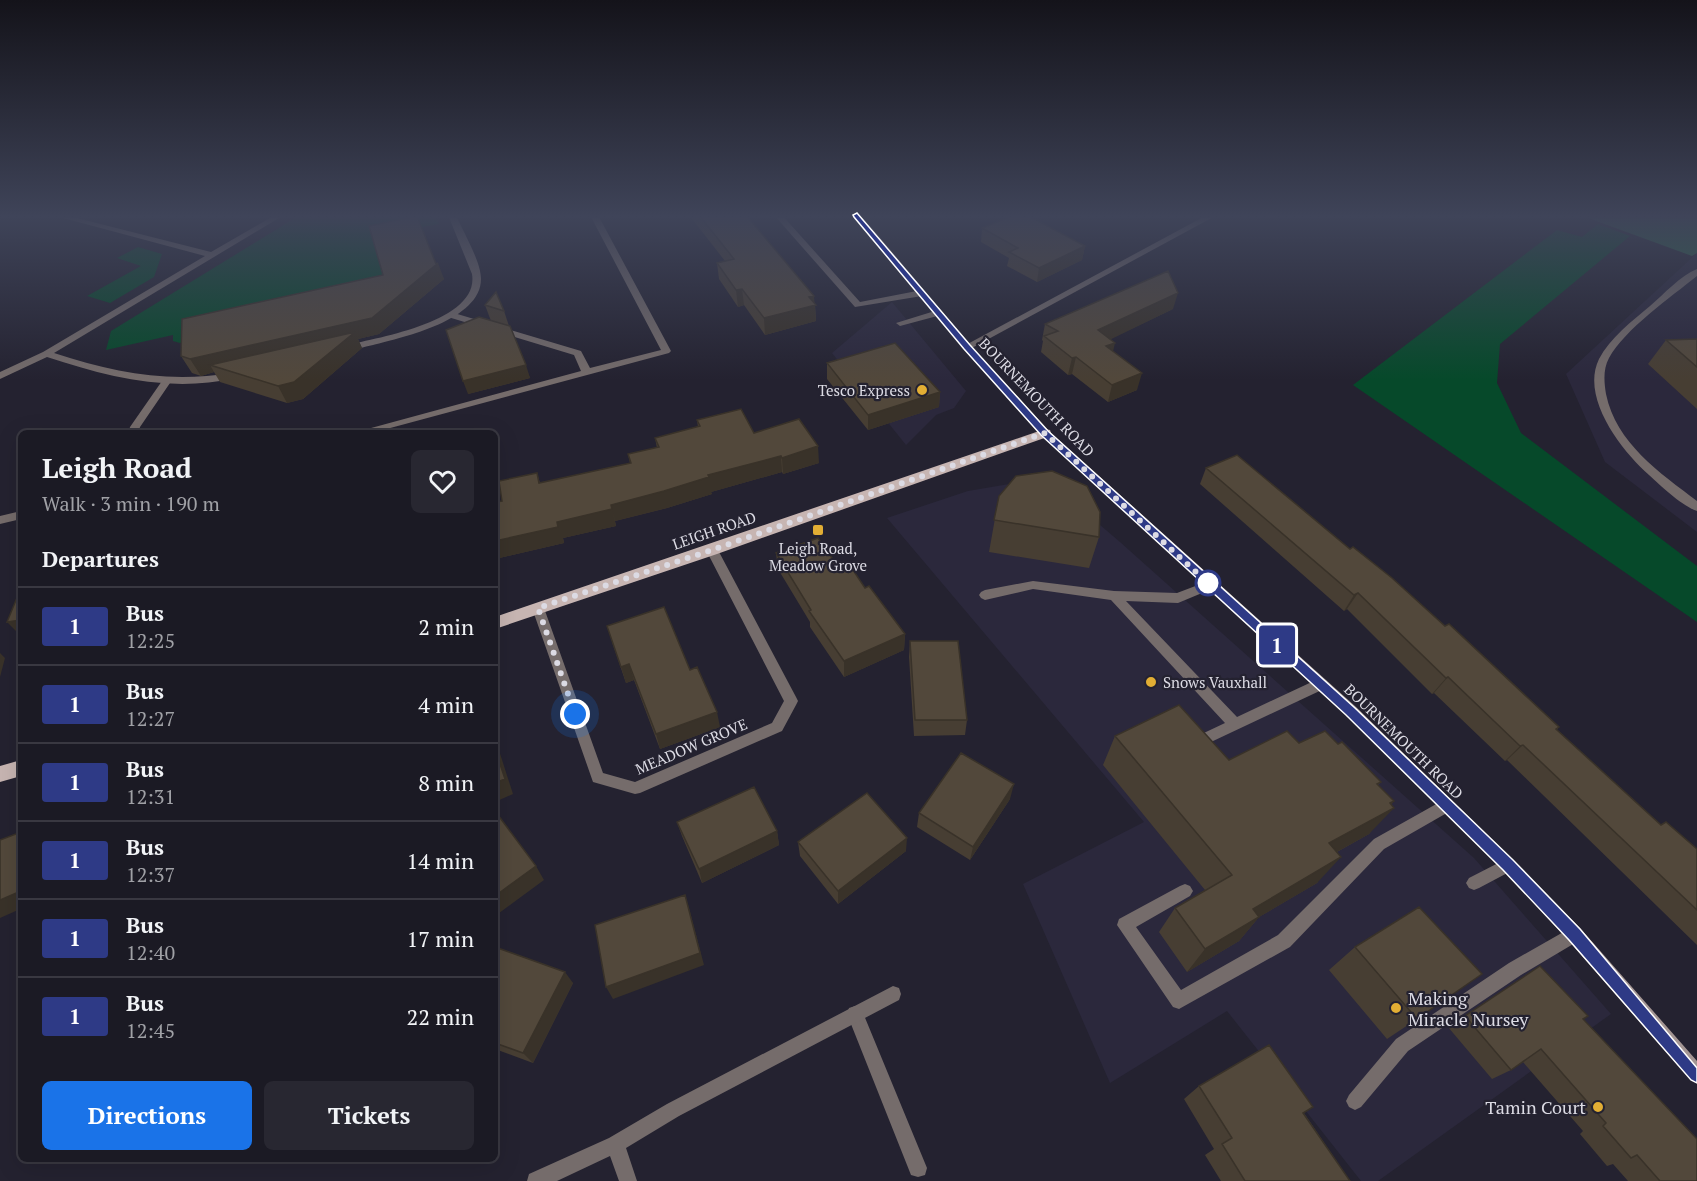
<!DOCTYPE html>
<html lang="en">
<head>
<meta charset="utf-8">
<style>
  body { margin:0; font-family:"PT Serif",serif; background:#282731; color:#f1f3f6; height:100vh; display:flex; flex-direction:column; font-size:22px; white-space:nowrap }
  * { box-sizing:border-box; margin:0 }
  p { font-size:20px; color:#a0a1a6 }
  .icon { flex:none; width:33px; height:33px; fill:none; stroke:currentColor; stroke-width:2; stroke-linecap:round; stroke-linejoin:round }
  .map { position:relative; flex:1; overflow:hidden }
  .side { position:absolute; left:18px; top:430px; width:480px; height:732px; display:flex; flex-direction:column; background:#1b1a24; border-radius:9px; box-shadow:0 6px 24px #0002,0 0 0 2px #393841 }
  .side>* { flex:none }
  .badge { padding:0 12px; border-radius:4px; font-size:21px; line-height:39px }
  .you { position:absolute; width:30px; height:30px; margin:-15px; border:4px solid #fff; border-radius:50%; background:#1a73e8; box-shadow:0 0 0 9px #1a73e833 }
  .map>.badge { position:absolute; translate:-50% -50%; box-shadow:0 0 0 3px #fff }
  h2 { padding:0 24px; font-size:22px; line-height:54px }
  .round { display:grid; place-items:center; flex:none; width:63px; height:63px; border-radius:9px; background:#282731 }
  .headline { display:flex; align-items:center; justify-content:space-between; height:102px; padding:0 24px }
  h1 { font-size:28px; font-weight:600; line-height:45px }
  .cta { display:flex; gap:12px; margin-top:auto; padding:12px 24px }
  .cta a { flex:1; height:69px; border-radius:9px; background:#1a73e8; color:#fff; font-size:24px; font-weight:600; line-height:69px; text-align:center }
  .cta a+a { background:#282731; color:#f1f3f6 }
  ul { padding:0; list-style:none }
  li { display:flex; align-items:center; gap:18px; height:78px; padding:0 24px; border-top:2px solid #393841 }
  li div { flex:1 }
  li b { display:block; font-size:22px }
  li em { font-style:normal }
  li .badge { min-width:66px; font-weight:700; text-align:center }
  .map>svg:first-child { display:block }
</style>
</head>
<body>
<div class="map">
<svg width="1697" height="1181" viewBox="0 0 1697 1181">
  <rect width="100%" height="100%" fill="#242230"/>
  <path fill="#2b283c" d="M1697 253V532L1605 462 1566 374Z
    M892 302 966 391 954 408 936 415 906 445 832 353Z
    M1038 479 1065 495 1120 542 1474 858 1611 1014 1378 1181H1361L1227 1011 1110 1083 1023 884 1144 822 887 518 968 491Z"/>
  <path fill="#06492a" d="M300 215H434L439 224 422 227 424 231 376 242 391 279 192 340 180 343 173 341V335L106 350 111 331Z
    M1598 224 1630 236 1500 344 1497 383 1521 433 1697 566V622L1353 385 1557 230 1582 237Z
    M138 247 162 254 154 277 110 303 87 296 141 266 117 258Z"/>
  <path fill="#2b6b48" d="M1580 215H1697V253L1692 256Z"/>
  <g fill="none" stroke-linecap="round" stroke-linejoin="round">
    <path fill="#756c6b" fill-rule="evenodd" d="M590 215H598L671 351 669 353 368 434H349L581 371 574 355 448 317V313H454L581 351 590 368 661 350Z
      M938 310 942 313 941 315 900 326 896 323Z
      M165 380 170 383 140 427 138 434H128L130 427 162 381Z
      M21 511V519L0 524V516Z
      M1033 581 1114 591 1177 593 1206 582H1214L1216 585 1214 588 1178 603 1126 601 1237 717 1316 680 1321 679 1326 680 1328 684 1326 688 1194 750 1189 748 1187 744 1189 740 1225 723 1111 600 1033 589 985 600 981 598 979 595 981 592 985 590Z
      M1447 798 1452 800 1454 805 1452 810 1384 849 1290 947 1179 1009 1173 1007 1117 925 1119 919 1180 886 1185 884 1190 886 1193 891 1190 896 1136 927 1181 990 1278 935 1374 839Z
      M1508 858 1513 860 1516 865 1513 870 1479 888 1474 890 1469 888 1466 883 1469 878Z
      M1574 926 1580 928 1582 934 1580 940 1521 975 1408 1051 1361 1107 1355 1110 1349 1107 1346 1101 1349 1095 1396 1039 1509 963Z
      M855 1006 861 1008 927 1168 925 1175 918 1177 911 1175 847 1014 849 1008Z"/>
    <path fill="#756c6b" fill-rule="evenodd" d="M52 215H65L211 252 275 215H284L54 353C116 373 167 383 232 373L237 376 235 378C171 393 108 377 47 357L0 379V372L43 352 205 256Z
      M448 215H456C463 232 481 261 481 279 481 320 404 337 373 345 363 347 352 351 342 350V346C375 338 480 322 472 274Z
      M774 215H782L860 302 922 290 926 293 922 296 855 307Z
      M1207 215H1217L970 349 967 350 962 347Z
      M1697 269V276C1671 297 1625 329 1609 358 1603 369 1604 382 1606 394 1616 443 1660 473 1697 501V511C1682 506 1661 486 1649 475 1622 451 1580 398 1599 359 1610 338 1632 321 1650 306 1664 294 1680 276 1697 269Z
      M712 546 718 550 796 697 798 701 796 705 782 731 640 793 635 794 593 782 532 608 534 605H542L544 608 603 773 635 782 772 723 784 701 706 550Z
      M893 986 899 988 901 994 899 1000 679 1116 626 1148 637 1181H619L610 1156 557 1181H527L529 1174 609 1138 667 1104Z"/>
    <path fill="#a39593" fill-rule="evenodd" d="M853 215H861L970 345 1049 431 1356 707 1513 860 1580 928 1697 1061V1083L1691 1080 1568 940 1503 870 1346 715 1041 435 964 349Z"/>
    <path fill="#c7b5b2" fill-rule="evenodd" d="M1045 429 1050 430 1051 433 1050 436 717 554 495 629V617Z
      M21 760V776L0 782V766Z"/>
  </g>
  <path fill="#473e33" d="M689 215H746L815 304 816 321 765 335 744 305 738 307 719 279 717 263 725 261Z
    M982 228 1085 246 1082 260 1037 282 1007 266 1009 258 981 242Z
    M436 264 444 279 379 334 358 339 362 348 303 399 287 403 220 382 214 372 201 376 192 373 181 356Z
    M485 305 504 311 509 326 530 378 468 394 491 321Z
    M1173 309 1110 339 1113 351 1137 390 1108 402 1072 374 1068 375 1041 352 1043 341 1042 340 1045 324Z
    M1697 339V409L1648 364 1666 340Z
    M827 363 940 392 939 407 868 430 827 379Z
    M697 420 754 433 819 463 783 474 782 472 711 492 712 494 667 508 615 521 616 526 563 538 564 543 495 559V502L502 501 537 473 540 483 630 463 628 454 657 448 655 438 698 427Z
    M1206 468 1350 549 1445 626 1559 727 1557 730 1661 825 1697 849V945L1507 760 1505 761 1434 693 1432 694 1347 609 1344 611 1200 484Z
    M999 496 1099 537 1089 568 989 552Z
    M776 553 839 568 865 588 905 634 904 650 844 677 810 627V622L778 569Z
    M910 641 967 720 965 735 914 736 909 657Z
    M612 642 690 670 720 727 660 749 634 680 626 683Z
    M1115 736 1229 760 1299 743 1381 782 1378 785 1394 801 1369 834 1337 852 1317 883 1259 917 1239 941 1187 972 1159 932 1175 908 1205 890 1103 765Z
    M1010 799 970 860 917 827 919 813Z
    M677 822 777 831 779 845 702 883 682 836Z
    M798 842 906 851 838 904 800 856Z
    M495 947 573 983 533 1063 495 1049Z
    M1355 947 1417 1019 1387 1039 1329 970Z
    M1540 966 1583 1019 1697 1181H1628L1613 1164 1607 1166 1580 1134 1583 1131 1523 1062 1511 1070 1492 1079 1448 1027Z
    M1199 1086 1304 1113 1350 1181H1221L1205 1155 1214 1149 1184 1099Z"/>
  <path fill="#393229" d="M1085 246 1082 260 1037 282 1039 268Z
    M438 263 444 279 379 334 358 339 362 348 303 399 287 403 278 386 210 365 214 372 201 376 190 359Z
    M742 289 744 305 738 307 736 290Z
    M1178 293 1173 309 1095 347 1098 330Z
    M814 296 816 321 765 335 764 318 809 297Z
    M1115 343 1111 360 1106 346Z
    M1076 357 1072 374 1068 375 1072 358Z
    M526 365 530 378 468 394 463 381Z
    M1142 373 1137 390 1108 402 1112 385Z
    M940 392 939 407 868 430V415Z
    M818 446 819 463 783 474 782 458Z
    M781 456 782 472 711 492 712 494 667 508 615 521 611 505 708 475Z
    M612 509 616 526 563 538 564 543 495 559V541L557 522Z
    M1358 593 1347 609 1344 611 1354 595Z
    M21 620V636L7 622Z
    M905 634 904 650 844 677V661Z
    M0 653 5 658 0 677Z
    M629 664 634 680 626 683 621 667Z
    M1448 677 1434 693 1432 694 1446 678Z
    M717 712 720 727 660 749 656 734Z
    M495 738 513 794 495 802Z
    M1523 745 1507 760 1505 761 1520 746Z
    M1014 784 1010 799 970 860 973 847Z
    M1394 801 1381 815 1394 808 1369 834 1306 869 1329 843Z
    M777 831 779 845 702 883 699 869Z
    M907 838 906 851 838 904V891Z
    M1341 857 1317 883 1259 917 1239 941 1187 972 1205 949 1253 909Z
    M536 866 544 880 495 916V896Z
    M21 891V912L18 910 0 918V895Z
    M685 895 689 908 704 965 613 999 606 987Z
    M565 972 573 983 533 1063 523 1053Z"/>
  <path fill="#52483b" stroke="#393229" stroke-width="1.5" d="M699 215H746L814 296 809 297 816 305 764 318 742 289 736 290 717 263 734 259Z
    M1014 215H1027L1085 246 1039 268 1009 252 1018 248 982 228Z
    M417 216 436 264 438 263 372 318 190 359 181 356 182 319 383 275 369 226Z
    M1168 271 1178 293 1098 330 1115 343 1106 346 1142 373 1112 385 1076 357 1072 358 1044 336 1058 331 1045 324Z
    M496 292 504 311 485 305Z
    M479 317 510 326 526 365 463 381 446 330Z
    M355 332 294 382 278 386 210 365Z
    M1697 339V367L1666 340Z
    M895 343 940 392 868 415 827 363Z
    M741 409 754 433 799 419 818 446 782 458 781 456 708 475 709 477 664 491 611 505 612 509 557 522 558 527 495 541V502L502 501 499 481 537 473 539 483 631 463 628 454 659 447 655 438 700 426 697 420Z
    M1237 455 1350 549 1353 547 1392 578 1445 626 1449 624 1559 727 1556 729 1661 825 1666 822 1697 849V910L1523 745 1520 746 1448 677 1446 678 1358 593 1354 595 1206 468Z
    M1052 471 1087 486 1100 512 1099 537 994 520 999 496 1016 476Z
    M818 538 839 568 849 564 865 588 869 586 905 634 844 661 809 611 811 610 776 553Z
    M21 588V620L7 622Z
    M664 607 690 670 697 667 717 712 656 734 629 664 621 667 607 626Z
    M910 641H958L967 720H915Z
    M1179 705 1229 760 1287 731 1299 743 1325 731 1338 744 1342 742 1381 782 1377 784 1394 801 1390 803 1394 808 1329 843 1341 857 1253 909 1259 917 1205 949 1175 908 1232 875 1115 736Z
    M495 749 505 779 495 783Z
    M961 753 1014 784 973 847 919 813Z
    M754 787 777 831 699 869 677 822Z
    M867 793 907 838 838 891 798 842Z
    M495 811 536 866 495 896Z
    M21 832V891L0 900V840Z
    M685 895 700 953 606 987 595 925Z
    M1419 907 1482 974 1417 1019 1355 947Z
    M495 947 565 972 523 1053 495 1043Z
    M1540 966 1588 1016 1583 1019 1697 1139V1181H1660L1637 1155 1631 1158 1603 1126 1606 1123 1541 1049 1511 1070 1465 1016Z
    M1269 1045 1313 1107 1303 1113 1350 1181H1245L1222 1144 1232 1138 1199 1086Z"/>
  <linearGradient id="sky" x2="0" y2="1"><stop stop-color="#14131a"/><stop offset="0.57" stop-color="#3f4459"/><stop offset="1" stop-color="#3f4459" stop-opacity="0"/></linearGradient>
  <rect width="1697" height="380" fill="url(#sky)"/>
  <path fill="#2e3a86" stroke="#fff" stroke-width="1.5" d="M857 213 970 345 1048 431 1355 708 1513 860 1580 929 1697 1068V1083L1691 1080 1569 940 1503 870 1346 715 1041 435 964 349 854 217 853 215Z"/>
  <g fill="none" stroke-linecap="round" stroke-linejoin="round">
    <path stroke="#dcdbe4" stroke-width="6" stroke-dasharray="0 10.8" d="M575 714 538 608 712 550 1045 433 1210 585 1208 583"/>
  </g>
  <g fill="#e2ae34" stroke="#242230" stroke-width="2">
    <circle cx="922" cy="390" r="6"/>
    <rect x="812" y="524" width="12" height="12" rx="3"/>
    <circle cx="1151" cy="682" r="6"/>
    <circle cx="1396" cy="1008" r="6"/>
    <circle cx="1598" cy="1107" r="6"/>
  </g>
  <circle fill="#fff" stroke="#2e3a86" stroke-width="3" cx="1208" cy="583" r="12"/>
  <g text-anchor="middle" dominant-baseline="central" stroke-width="4.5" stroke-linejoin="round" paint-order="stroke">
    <g font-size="15" fill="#dcdbe4" stroke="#242230" text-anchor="end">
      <text x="910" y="390">Tesco Express</text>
      <text x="818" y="548" text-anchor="middle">Leigh Road,<tspan x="818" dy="17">Meadow Grove</tspan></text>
      <text x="1163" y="682" text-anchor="start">Snows Vauxhall</text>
    </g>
    <g font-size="15" fill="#dcdbe4" stroke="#242230">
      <text transform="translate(1037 397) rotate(46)">BOURNEMOUTH ROAD</text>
      <text transform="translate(714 530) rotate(-19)">LEIGH ROAD</text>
      <text transform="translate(1404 741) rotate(44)">BOURNEMOUTH ROAD</text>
      <text transform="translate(691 746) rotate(-23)">MEADOW GROVE</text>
    </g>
    <g font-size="18" fill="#dcdbe4" stroke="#242230" text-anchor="start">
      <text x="1408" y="998">Making<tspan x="1408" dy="21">Miracle Nursey</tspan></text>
      <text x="1586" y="1107" text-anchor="end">Tamin Court</text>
    </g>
  </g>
</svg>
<div class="you" style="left:575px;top:714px"></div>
<b class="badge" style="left:1277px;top:645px;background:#2e3a86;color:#fff">1</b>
<section class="side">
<div class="headline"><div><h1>Leigh Road</h1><p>Walk · 3 min · 190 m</p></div><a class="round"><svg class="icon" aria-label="heart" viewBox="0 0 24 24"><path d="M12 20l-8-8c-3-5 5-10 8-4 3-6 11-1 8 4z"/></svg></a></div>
<h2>Departures</h2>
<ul>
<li><span class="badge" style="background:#2e3a86;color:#fff">1</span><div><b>Bus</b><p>12:25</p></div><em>2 min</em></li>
<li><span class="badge" style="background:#2e3a86;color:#fff">1</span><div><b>Bus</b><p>12:27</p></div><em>4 min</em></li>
<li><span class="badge" style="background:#2e3a86;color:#fff">1</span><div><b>Bus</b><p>12:31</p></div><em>8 min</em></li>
<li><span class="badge" style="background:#2e3a86;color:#fff">1</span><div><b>Bus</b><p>12:37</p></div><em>14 min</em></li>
<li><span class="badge" style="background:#2e3a86;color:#fff">1</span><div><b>Bus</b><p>12:40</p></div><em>17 min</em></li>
<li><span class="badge" style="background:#2e3a86;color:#fff">1</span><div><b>Bus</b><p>12:45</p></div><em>22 min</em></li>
</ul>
<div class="cta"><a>Directions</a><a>Tickets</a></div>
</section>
</div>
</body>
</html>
